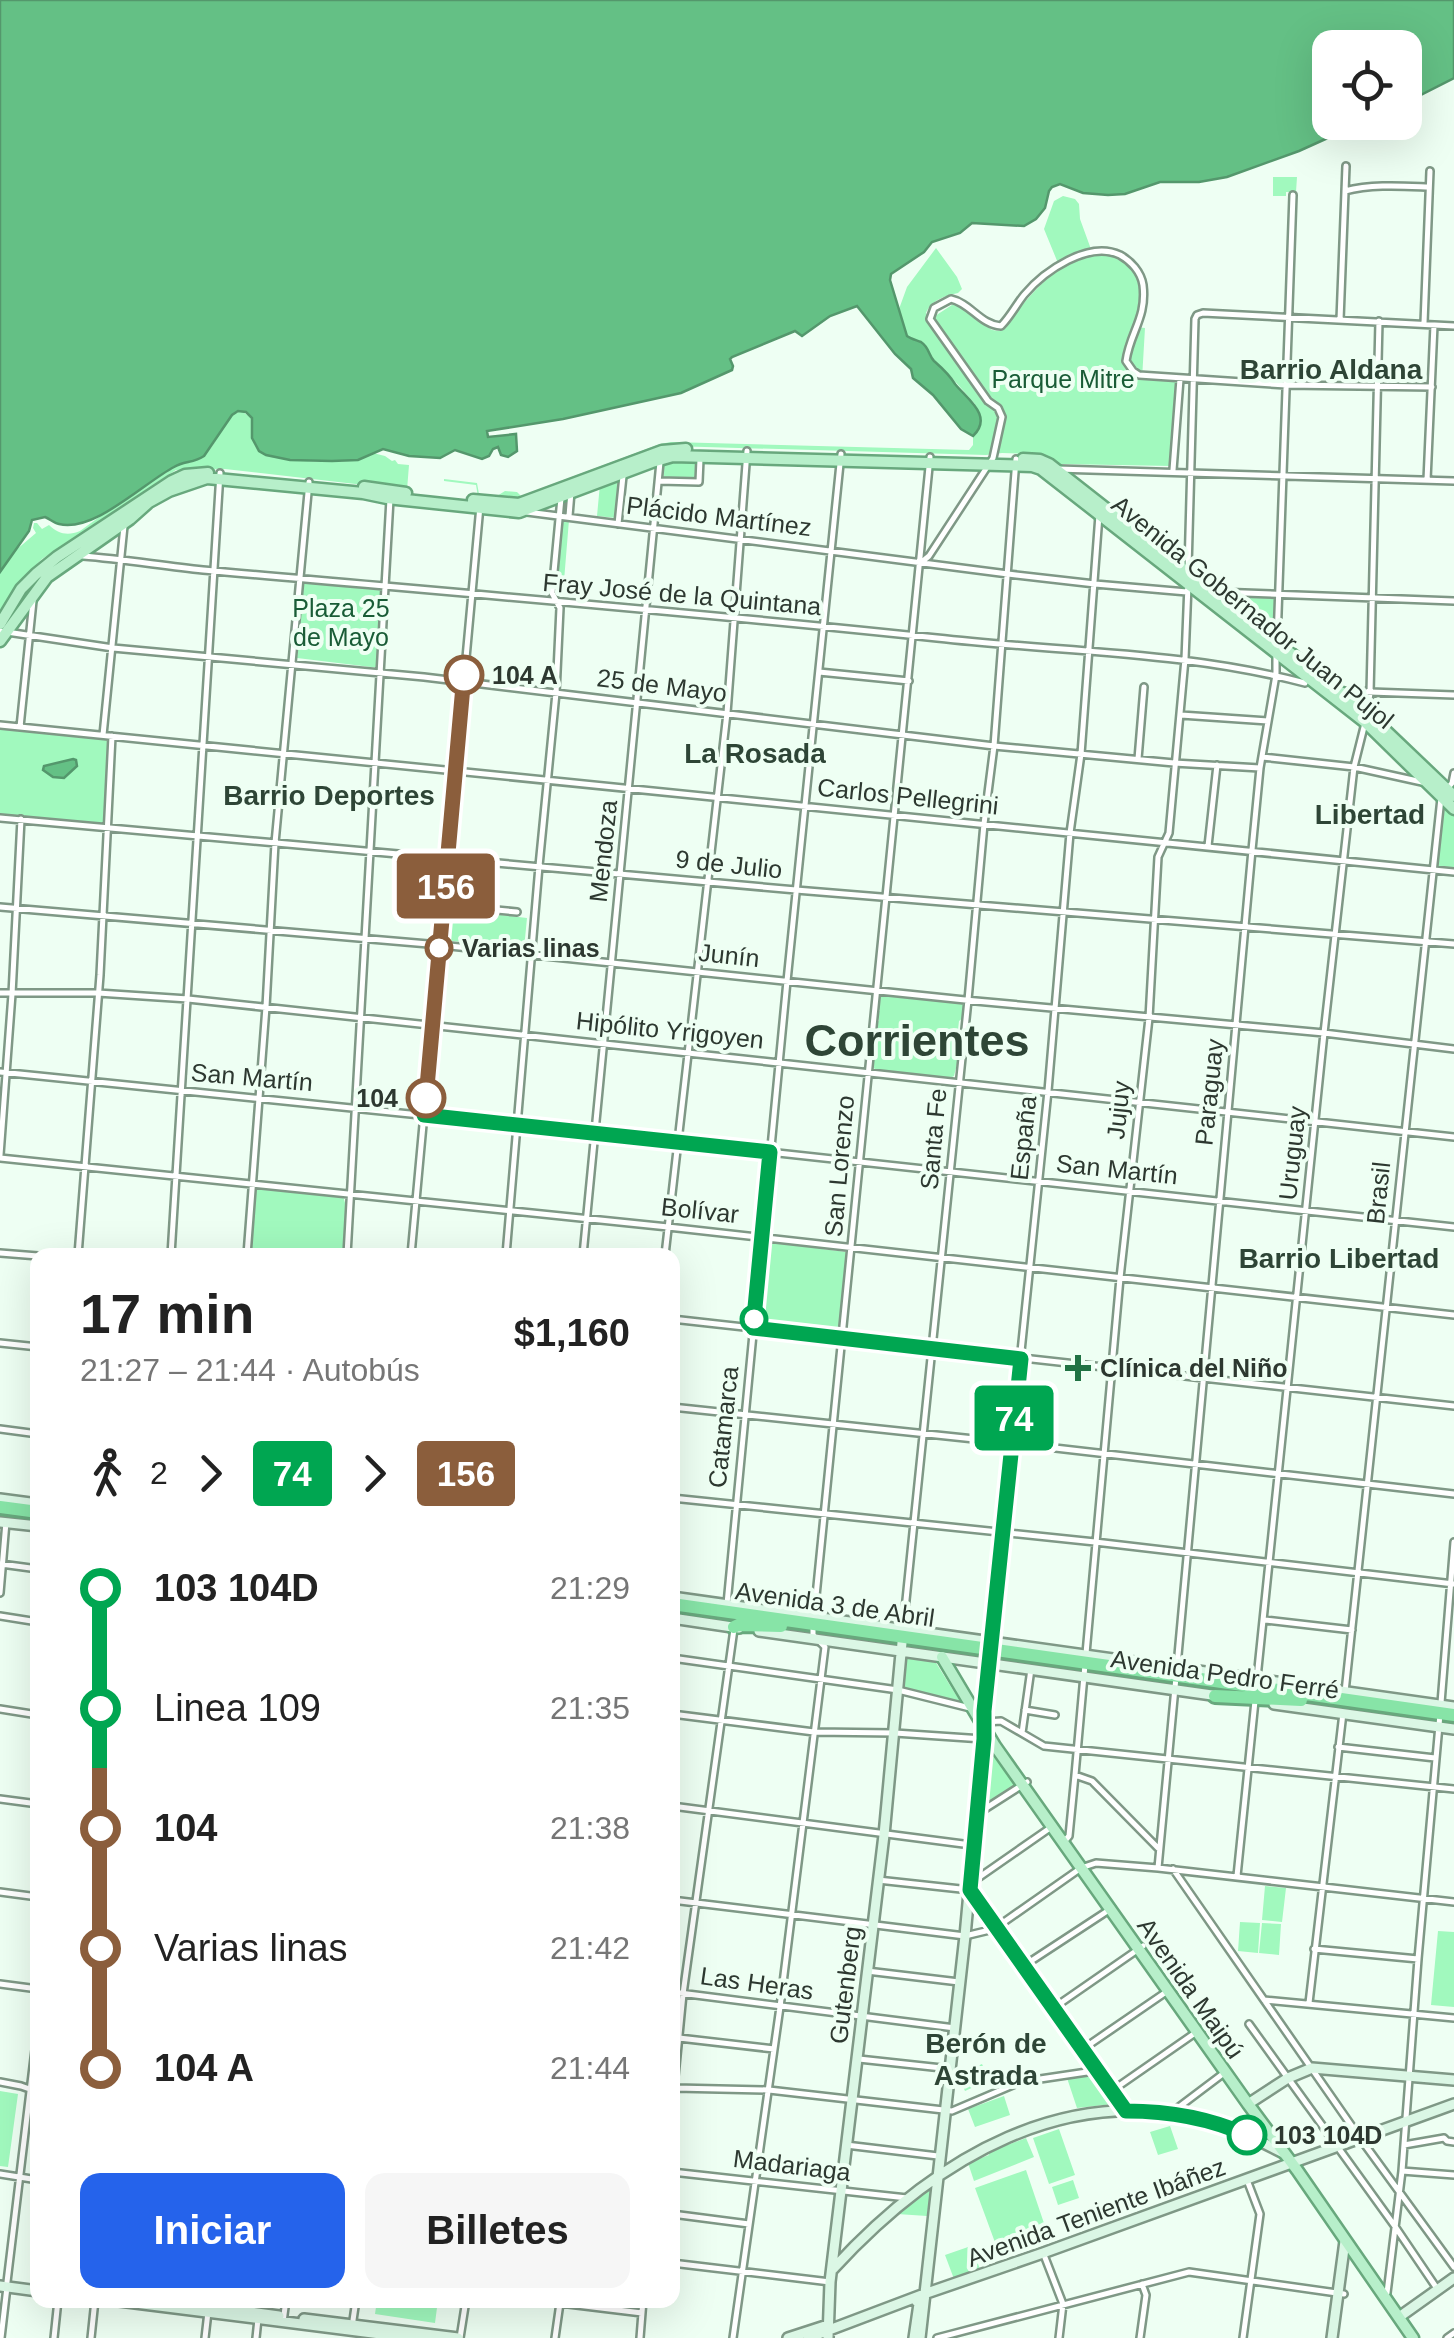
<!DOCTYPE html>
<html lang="es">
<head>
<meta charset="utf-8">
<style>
  body { margin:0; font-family:Helvetica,sans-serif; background:#f6f6f6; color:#222; height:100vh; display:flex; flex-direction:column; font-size:38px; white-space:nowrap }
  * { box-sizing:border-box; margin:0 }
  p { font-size:32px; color:#767676 }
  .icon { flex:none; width:55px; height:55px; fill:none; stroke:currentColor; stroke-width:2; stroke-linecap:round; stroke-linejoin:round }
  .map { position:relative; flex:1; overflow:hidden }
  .drawer { position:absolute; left:30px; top:1248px; width:650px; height:1060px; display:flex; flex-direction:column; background:#fff; border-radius:20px; box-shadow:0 10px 40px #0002 }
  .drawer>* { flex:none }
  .badge { padding:0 20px; border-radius:8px; font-size:35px; line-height:65px }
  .tools { position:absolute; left:1312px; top:30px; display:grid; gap:20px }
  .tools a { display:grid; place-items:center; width:110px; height:110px; border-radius:20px; background:#fff; box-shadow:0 10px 40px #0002; font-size:50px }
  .map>.badge { position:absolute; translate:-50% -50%; box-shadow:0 0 0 5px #fff }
  .legs { display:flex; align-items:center; gap:15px; height:110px; padding:0 50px; font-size:32px }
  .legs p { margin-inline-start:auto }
  .headline { display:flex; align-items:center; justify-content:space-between; height:170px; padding:0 50px }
  h1 { font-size:55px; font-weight:700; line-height:75px }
  .button { display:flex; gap:20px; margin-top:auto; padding:20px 50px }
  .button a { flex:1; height:115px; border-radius:20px; background:#2563eb; color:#fff; font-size:40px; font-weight:700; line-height:115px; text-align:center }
  .button a+a { background:#f6f6f6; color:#222 }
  ul { padding:0 50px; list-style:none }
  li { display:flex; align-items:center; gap:35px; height:120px; font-size:38px }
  li i { display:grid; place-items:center; width:15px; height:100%; margin:0 12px; background:currentColor }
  li i::after { content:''; width:25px; height:25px; margin:-12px; border:8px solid; border-radius:50%; background:#fff }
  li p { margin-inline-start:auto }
  li:first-child i { background:linear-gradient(#0000 50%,currentColor 0) }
  li:last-child i { background:linear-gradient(currentColor 50%,#0000 0) }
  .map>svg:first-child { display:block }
</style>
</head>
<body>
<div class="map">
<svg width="1454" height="2338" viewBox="0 0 1454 2338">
  <rect width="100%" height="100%" fill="#eefff3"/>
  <path fill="#a1f9be" d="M1273 177H1297L1296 192H1286V196H1273Z
    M1063 196 1075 199 1079 204 1080 219 1092 252C1147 256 1143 282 1135 327L1145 328 1142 379 1178 381 1171 466 1059 464 1039 454 1002 453 986 455 671 446 516 502 478 497 476 485 444 481V479L477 483 479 494 497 496 505 491 517 492 521 496 660 444 671 442 969 450 973 445V436L976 434 975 404 952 378 907 336 901 321 899 309 907 287 936 248 957 277 962 289 958 293C947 295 931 300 926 313L967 376 935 323V316L955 303 992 330 1000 331 1004 329C1021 305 1037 286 1060 268L1044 229 1054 201Z
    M241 411 252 418 266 455C296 461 347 468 373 453L385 456 392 461 395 460 398 464 409 465 407 490 225 469 176 470 42 559 14 588 0 613V572L16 550 36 533 33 528 34 523H37L42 529 49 525C58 534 68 536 80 531 110 509 140 487 172 468 181 462 193 464 201 458 219 446 221 417 241 411Z
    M669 460 697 461V481L663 480 664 463Z
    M619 477 616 518 597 516 600 484Z
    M560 519 569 520 563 593H553Z
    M303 580 384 586 379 668 297 658Z
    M1225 594 1276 595 1274 636Z
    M0 727 110 738 105 825 0 815Z
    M1443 802 1454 813V869L1436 867Z
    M448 909 527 918 524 949 445 940Z
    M879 991 965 1000 963 1018 959 1021 955 1056 958 1060 954 1076 948 1079 877 1072 871 1064 872 1056 875 1054 878 1029 876 1022 879 1021 877 1013 880 1010 877 1009Z
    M259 1187 343 1196 348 1213 344 1255H248L254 1190Z
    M766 1242C783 1242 798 1247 815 1245L822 1249 847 1252 838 1333 756 1325 762 1274 760 1268Z
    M903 1655 933 1658 961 1703 901 1688Z
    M992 1749 1019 1784 980 1809 987 1755Z
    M1265 1886 1286 1888 1282 1922 1262 1920Z
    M1240 1922 1260 1923 1258 1953 1238 1951Z
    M1262 1923 1281 1924 1279 1955 1259 1953Z
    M1438 1931 1454 1932V2007L1431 2005Z
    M982 2064 989 2080 965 2091 958 2075Z
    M1092 2075 1113 2104 1077 2108 1067 2078Z
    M0 2091 18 2094 8 2167 0 2166Z
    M1004 2096 1010 2115 975 2127 968 2109Z
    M1170 2126 1178 2149 1158 2155 1150 2132Z
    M1059 2129 1075 2175 1049 2184 1033 2138Z
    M1026 2138 1034 2157 974 2181 968 2163 989 2155 988 2152Z
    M1026 2170 1049 2238 1000 2256 975 2188Z
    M1073 2180 1079 2198 1058 2205 1052 2187Z
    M932 2184 927 2216 897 2214Z
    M971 2246 980 2269 954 2279 945 2255Z
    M377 2300H438L435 2323 375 2314Z"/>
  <path fill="#64c085" stroke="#54976c" stroke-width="2.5" d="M0 0H1454V78L1405 103V48H1330V122L1361 123 1299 151 1227 177 1199 182H1160L1125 194 1108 195 1083 193 1060 184 1052 187 1049 191 1045 208 1036 219 1024 226 972 223 960 233 932 242 924 252 891 274 890 280 907 336C911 339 916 340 921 342 929 347 929 356 934 361 942 368 949 374 955 384 967 399 994 416 973 436L961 429 933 395 913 378 911 369 895 354 857 306 830 316 802 336 795 331 732 357 730 359 733 366 732 370 681 393 563 419 487 431 488 437 516 434 517 451 508 457 501 455 498 447 493 449 489 456 482 459 455 450 440 458 409 456 383 449 358 460 332 461 290 460 266 455 259 451 252 438V418L246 412 238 411 232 415 204 456C194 463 184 461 174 467 145 482 94 533 59 524 54 523 50 519 45 517L32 520 29 531 0 572Z
    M73 759 76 760 77 766 64 778 53 777 43 770 44 766Z"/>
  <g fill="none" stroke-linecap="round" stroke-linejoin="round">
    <g stroke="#7f9886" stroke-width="10">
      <path id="street" d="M1345 191C1372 184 1401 186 1429 187
        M1340 320 1346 166
        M1424 323 1430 171
        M1057 469 1454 481
        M1173 470 1180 379
        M1427 480 1434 325
        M659 481 699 482 700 459
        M527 512 1008 574 1095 584 1187 592
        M569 516 571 492
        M618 524 623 476
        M83 556C123 559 163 566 203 570 448 592 693 612 937 638 1060 652 1185 651 1305 683
        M923 561 929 556 993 458 1002 417 998 408 988 401 930 319 934 308 951 299C970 303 981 325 1001 326 1010 317 1016 305 1024 295 1044 271 1089 240 1120 255 1131 261 1141 272 1143 285 1147 318 1130 332 1126 361L1133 371 1139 375 1286 385 1432 387
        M1188 569 1195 319 1197 315 1203 313 1454 326
        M1217 592 1454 601
        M0 631 113 648 424 677 994 746 1174 763 1260 768
        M1277 641 1293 195
        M819 672 909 681
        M1342 691 1454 695
        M1367 712 1370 693 1379 321
        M1181 715 1268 721
        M0 725 1454 872
        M20 727 33 601
        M103 735 124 526
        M1262 757 1354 767 1422 782
        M1138 759 1144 687
        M1447 789 1452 783 1454 773
        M0 818 796 890 1454 944
        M1208 846 1217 765
        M444 905 517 912
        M0 907 440 945 965 1000 1324 1033 1454 1049
        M0 993H98L188 999C610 1046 1032 1088 1454 1137
        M0 1072 595 1133 1454 1227
        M0 1155 12 994 21 819
        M0 1158 668 1227 1454 1315
        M0 1253 38 1256
        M78 1255 100 975 112 736
        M171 1255 220 473
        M247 1255 266 1007 275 843 309 482
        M347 1255 390 499
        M411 1255 480 506
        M506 1255 539 866 556 693 560 608 552 593 561 498
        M583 1255 660 462
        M665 1255 727 713 747 451
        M672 1319 1454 1406
        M0 1343 38 1347
        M672 1407 1012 1443 1454 1494
        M0 1429 38 1434
        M672 1498 1095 1542 1454 1584
        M1 1564 38 1569
        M0 1593 6 1522
        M727 1604 787 981 841 454
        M0 1616 38 1622
        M814 1616 930 457
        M1265 1620 1352 1630
        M903 1629 968 1000 984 824 994 746 1016 459
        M991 1641 1048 1091 1070 833 1081 754 1099 515
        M672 1658 898 1690 970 1708
        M1177 1666 1252 850 1260 768 1276 675V657
        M1257 1678 1324 1033 1354 767 1365 723
        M1345 1692 1441 798
        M1441 1703 1454 1542
        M0 1709 38 1715
        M1025 1710 1055 1715
        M672 1714 814 1732 895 1733 983 1739
        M986 1722 1001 1721 1044 1746 1454 1789
        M1022 1733 1031 1669
        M1338 1747 1435 1758
        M1075 1775 1092 1781 1158 1848
        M0 1799 38 1804
        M672 1806 971 1845
        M977 1814 1027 1782
        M1063 1843 1069 1836 1075 1775 1120 1278 1149 1018 1158 857 1169 833 1185 659 1188 585
        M1158 1868 1176 1677
        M1173 1869 1360 2138 1454 2267
        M1237 1876 1255 1701
        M878 1880 970 1890 973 1893 1126 2110
        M971 1883 1050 1828
        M0 1892 38 1897
        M672 1900 965 1936 994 1929 1081 1868 1096 1863 1158 1868 1454 1902
        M968 1902 980 1910 1119 2109
        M1314 1949 1418 1959
        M1025 1965 1112 1908
        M867 1971 959 1982
        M0 1984 38 1989
        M672 1992 955 2028
        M1264 2000 1454 2018
        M1309 2003 1343 1713
        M1055 2007 1143 1946
        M1249 2024 1394 2225 1438 2290
        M679 2038 774 2049
        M1083 2049 1169 1990
        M859 2059 951 2069
        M0 2082 21 2086 38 2092
        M675 2088 769 2090 952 2111 1020 2082 1087 2072 1095 2066
        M1113 2090 1198 2031
        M672 2107 683 1994 734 1629
        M1171 2113 1224 2073
        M846 2145 938 2156
        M1404 2145 1444 2138 1447 2141 1454 2142
        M1402 2171 1454 2175
        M672 2172 907 2198
        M0 2174 38 2180
        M672 2214 749 2224
        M1044 2255 1063 2304 1059 2338
        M672 2263 830 2282
        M7 2282 38 2025
        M1387 2293 1402 2171 1418 1959 1440 1714
        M560 2303 642 2313
        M283 2322 286 2300
        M352 2327 356 2300
        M1 2338 7 2287
        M54 2338 58 2300
        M91 2338 95 2300
        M205 2338 208 2312
        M256 2338 258 2319
        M460 2338 466 2300
        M555 2338 560 2303
        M640 2338 643 2300
        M733 2338 780 2007 825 1647 813 1635V1627
        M937 2338 1189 2272 1344 2294
        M1140 2338 1146 2295 1142 2284
        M1243 2338 1260 2214 1247 2180
        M1447 2338 1454 2333"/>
    </g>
    <g stroke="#7f9886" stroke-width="14">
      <path id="secondary" d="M0 1499 38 1504
        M0 1522 38 1526
        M672 1597 1454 1707
        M672 1618 739 1628
        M759 1631 1219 1696
        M1274 1704 1454 1729
        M1248 2104 1288 2078 1312 2068 1454 2080
        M833 2269C934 2159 1069 2076 1222 2125 1244 2132 1264 2143 1285 2154
        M0 2286 38 2291
        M111 2300 412 2338
        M200 2305 279 2316
        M1402 2315 1454 2278
        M304 2319 458 2338
        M788 2338 828 2325
        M808 2338 927 2293 1043 2253 1454 2104
        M828 2338 830 2282 884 1835 903 1632
        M914 2338 919 2304 914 2298
        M920 2338 965 1936 984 1730
        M1332 2338 1345 2241"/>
    </g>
    <g stroke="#68a87d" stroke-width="15">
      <path id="primary" d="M1023 459 1040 460 1049 464 1367 713 1454 796
        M364 487 406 493
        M473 500 519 504 662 451 686 449
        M0 624 21 589 36 574 57 557 172 481 185 475 208 473
        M0 641 47 577 130 519 149 502 169 491 207 478 363 493 387 498 519 512 652 462 673 456 1032 466 1041 469 1365 722 1454 809
        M942 1657 995 1746 1248 2104 1297 2170 1413 2338
        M984 1727 990 1649"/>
    </g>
    <g stroke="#68a87d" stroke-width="18">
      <path id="highway" d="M0 1507 38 1512
        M672 1604 1454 1715
        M734 1627 738 1625 781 1626
        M1215 1696 1301 1700"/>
    </g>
    <use href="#street" stroke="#fff" stroke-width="5"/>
    <use href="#secondary" stroke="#dbf7e5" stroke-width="9"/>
    <use href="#primary" stroke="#b7efca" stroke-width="10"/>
    <use href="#highway" stroke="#87e4a7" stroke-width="12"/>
  </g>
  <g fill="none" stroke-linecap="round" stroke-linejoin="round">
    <g stroke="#fff" stroke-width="22">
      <path id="line-1" d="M426 1098 424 1115 770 1152 753 1328 1021 1359 984 1711V1739L970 1890 1126 2111C1169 2111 1209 2118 1247 2135"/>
    </g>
    <g stroke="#fff" stroke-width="22">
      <path id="line-2" d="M426 1098 464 675"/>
    </g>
    <use href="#line-1" stroke="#00a651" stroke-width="15"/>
    <use href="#line-2" stroke="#8b5e3c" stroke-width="15"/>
  </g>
  <g fill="#fff" stroke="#8b5e3c" stroke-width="5">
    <circle cx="464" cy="675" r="18"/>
    <circle cx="439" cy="948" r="12"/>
    <circle cx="426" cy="1098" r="18"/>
  </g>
  <g fill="#fff" stroke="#00a651" stroke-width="5">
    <circle cx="754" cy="1319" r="12"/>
    <circle cx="1247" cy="2135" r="18"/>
  </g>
  <path fill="#207243" stroke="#eefff3" stroke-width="4" d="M1073 1353h10v10h10v10h-10v10h-10v-10h-10v-10h10z"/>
  <g text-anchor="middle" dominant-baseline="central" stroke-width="8" stroke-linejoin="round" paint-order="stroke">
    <g font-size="25" fill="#195c36" stroke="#eefff3">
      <text x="1063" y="379">Parque Mitre</text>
      <text x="341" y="608">Plaza 25<tspan x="341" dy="29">de Mayo</tspan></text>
    </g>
    <g font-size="25" fill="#2d3830" stroke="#eefff3">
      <text transform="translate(719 516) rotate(7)">Plácido Martínez</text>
      <text transform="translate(682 594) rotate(5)">Fray José de la Quintana</text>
      <text transform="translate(1253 612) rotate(39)">Avenida Gobernador Juan Pujol</text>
      <text transform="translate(662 685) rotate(7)">25 de Mayo</text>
      <text transform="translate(908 796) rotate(6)">Carlos Pellegrini</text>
      <text transform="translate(603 851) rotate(-84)">Mendoza</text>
      <text transform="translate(729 864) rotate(6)">9 de Julio</text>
      <text transform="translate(729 955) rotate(6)">Junín</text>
      <text transform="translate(670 1030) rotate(6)">Hipólito Yrigoyen</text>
      <text transform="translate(252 1077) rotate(5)">San Martín</text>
      <text transform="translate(1209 1092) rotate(-84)">Paraguay</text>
      <text transform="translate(1118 1110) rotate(-84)">Jujuy</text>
      <text transform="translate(1023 1138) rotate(-84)">España</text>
      <text transform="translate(933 1139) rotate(-85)">Santa Fe</text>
      <text transform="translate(1292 1153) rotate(-84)">Uruguay</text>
      <text transform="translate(839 1166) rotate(-85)">San Lorenzo</text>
      <text transform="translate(1117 1169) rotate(6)">San Martín</text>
      <text transform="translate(1378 1193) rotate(-84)">Brasil</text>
      <text transform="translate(700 1210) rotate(6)">Bolívar</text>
      <text transform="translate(723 1427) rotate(-84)">Catamarca</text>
      <text transform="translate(835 1604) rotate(8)">Avenida 3 de Abril</text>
      <text transform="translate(1225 1674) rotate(8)">Avenida Pedro Ferré</text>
      <text transform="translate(757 1983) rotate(8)">Las Heras</text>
      <text transform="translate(845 1985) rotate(-83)">Gutenberg</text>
      <text transform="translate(1191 1988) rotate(55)">Avenida Maipú</text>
      <text transform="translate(792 2165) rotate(7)">Madariaga</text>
      <text transform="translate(1096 2212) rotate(-20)">Avenida Teniente Ibáñez</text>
    </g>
    <g font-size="25" font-weight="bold" fill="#2d3830" stroke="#eefff3" text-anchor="start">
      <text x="492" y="675">104 A</text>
      <text x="462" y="948">Varias linas</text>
      <text x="398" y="1098" text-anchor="end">104</text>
      <text x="1274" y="2135">103 104D</text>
    </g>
    <g font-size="25" font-weight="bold" fill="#2d3830" stroke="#eefff3" text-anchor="start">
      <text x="1100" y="1368">Clínica del Niño</text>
    </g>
    <g font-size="28" font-weight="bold" fill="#2e4536" stroke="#eefff3">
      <text x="1331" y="369">Barrio Aldana</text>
      <text x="755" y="753">La Rosada</text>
      <text x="329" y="795">Barrio Deportes</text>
      <text x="1370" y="814">Libertad</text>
      <text x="1339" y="1258">Barrio Libertad</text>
      <text x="986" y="2043">Berón de<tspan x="986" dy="32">Astrada</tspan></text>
    </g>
    <g font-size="45" font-weight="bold" fill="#2e4536" stroke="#eefff3">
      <text x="917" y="1040">Corrientes</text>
    </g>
  </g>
</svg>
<div class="tools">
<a><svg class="icon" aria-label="locate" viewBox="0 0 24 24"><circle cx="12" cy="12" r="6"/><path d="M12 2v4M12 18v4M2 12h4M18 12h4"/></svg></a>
</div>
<b class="badge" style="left:1014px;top:1418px;background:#00a651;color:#fff">74</b>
<b class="badge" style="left:446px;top:886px;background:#8b5e3c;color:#fff">156</b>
<section class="drawer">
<div class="headline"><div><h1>17 min</h1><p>21:27 – 21:44 · Autobús</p></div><b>$1,160</b></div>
<div class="legs"><svg class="icon" aria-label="walk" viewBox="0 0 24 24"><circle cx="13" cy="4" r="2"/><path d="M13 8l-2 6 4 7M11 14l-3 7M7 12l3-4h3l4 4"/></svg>2<svg class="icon" aria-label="forward" viewBox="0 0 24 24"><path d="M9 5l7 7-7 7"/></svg><b class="badge" style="background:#00a651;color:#fff">74</b><svg class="icon" aria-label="forward" viewBox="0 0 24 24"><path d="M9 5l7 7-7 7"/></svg><b class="badge" style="background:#8b5e3c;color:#fff">156</b></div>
<ul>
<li><i style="color:#00a651"></i><b>103 104D</b><p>21:29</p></li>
<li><i style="color:#00a651"></i><span>Linea 109</span><p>21:35</p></li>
<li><i style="color:#8b5e3c"></i><b>104</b><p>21:38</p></li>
<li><i style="color:#8b5e3c"></i><span>Varias linas</span><p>21:42</p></li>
<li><i style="color:#8b5e3c"></i><b>104 A</b><p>21:44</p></li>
</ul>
<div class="button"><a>Iniciar</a><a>Billetes</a></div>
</section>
</div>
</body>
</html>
